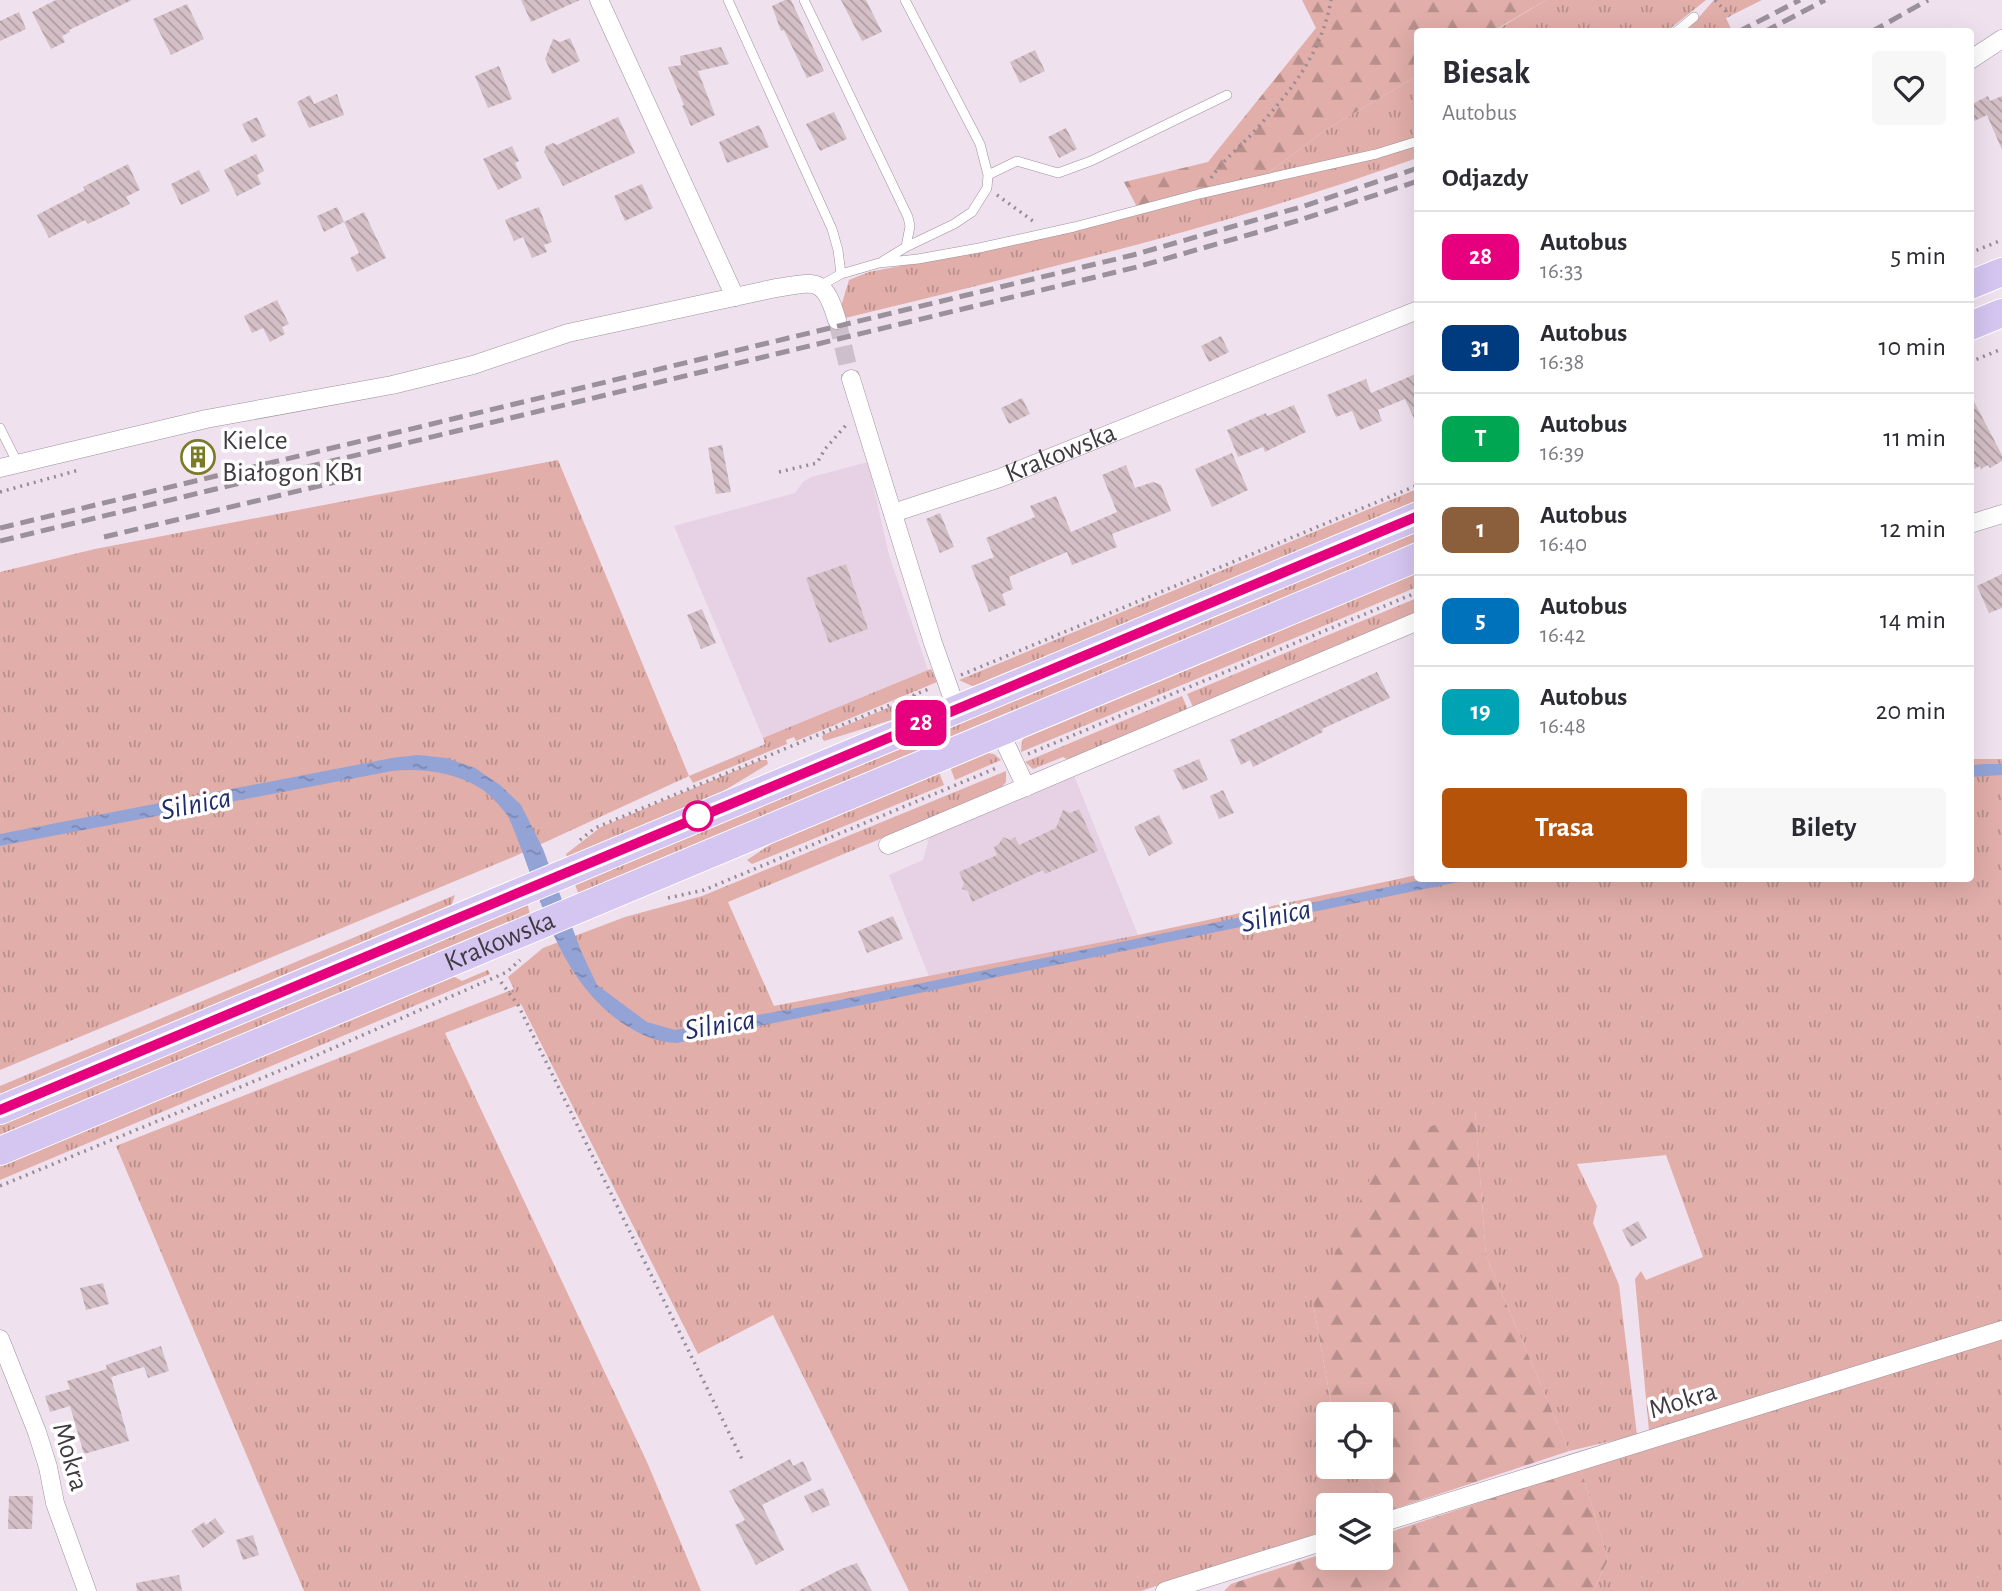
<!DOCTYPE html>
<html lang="pl">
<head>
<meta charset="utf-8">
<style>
  body { margin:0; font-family:"Alegreya Sans",sans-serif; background:#f7f7f7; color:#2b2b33; height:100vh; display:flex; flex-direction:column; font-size:26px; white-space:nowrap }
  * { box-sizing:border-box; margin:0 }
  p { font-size:23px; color:#7c7c81 }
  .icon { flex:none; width:38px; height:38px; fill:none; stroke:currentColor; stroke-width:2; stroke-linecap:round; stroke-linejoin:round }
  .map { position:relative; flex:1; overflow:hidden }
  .drawer { position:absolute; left:1414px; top:28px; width:560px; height:854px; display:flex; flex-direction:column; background:#fff; border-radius:7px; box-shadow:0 7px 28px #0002 }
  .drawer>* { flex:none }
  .badge { padding:0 14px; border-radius:10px; font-size:24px; line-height:46px }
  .tools { position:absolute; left:1316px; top:1402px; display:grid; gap:14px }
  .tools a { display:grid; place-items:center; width:77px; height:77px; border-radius:7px; background:#fff; box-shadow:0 7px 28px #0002; font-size:35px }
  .map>.badge { position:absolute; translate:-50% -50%; box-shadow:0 0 0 4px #fff }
  h2 { padding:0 28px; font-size:26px; line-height:63px }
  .round { display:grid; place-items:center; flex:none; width:74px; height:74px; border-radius:7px; background:#f7f7f7 }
  .headline { display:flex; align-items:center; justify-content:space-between; height:119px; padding:0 28px }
  h1 { font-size:33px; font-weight:700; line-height:52px }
  .action { display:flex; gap:14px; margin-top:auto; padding:14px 28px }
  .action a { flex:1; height:80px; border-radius:7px; background:#b45309; color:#fff; font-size:28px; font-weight:700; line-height:80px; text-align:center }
  .action a+a { background:#f7f7f7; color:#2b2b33 }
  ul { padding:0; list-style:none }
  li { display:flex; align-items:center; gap:21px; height:91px; padding:0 28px; border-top:2px solid #e1e1e2 }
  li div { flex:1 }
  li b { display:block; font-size:26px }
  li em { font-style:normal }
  li .badge { min-width:77px; font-weight:700; text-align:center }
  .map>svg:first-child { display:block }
</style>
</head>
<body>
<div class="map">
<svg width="2002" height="1591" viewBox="0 0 2002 1591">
  <defs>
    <pattern id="grass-tufts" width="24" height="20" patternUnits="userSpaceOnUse" patternTransform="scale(1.75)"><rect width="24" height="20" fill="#e1aea9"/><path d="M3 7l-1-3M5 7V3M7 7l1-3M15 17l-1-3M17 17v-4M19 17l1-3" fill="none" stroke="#b88f8b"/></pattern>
    <pattern id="forest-firs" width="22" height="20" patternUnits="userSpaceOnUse" patternTransform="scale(1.75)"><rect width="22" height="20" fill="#e1aea9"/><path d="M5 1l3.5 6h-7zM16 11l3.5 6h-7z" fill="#b88f8b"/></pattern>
    <pattern id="water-ripples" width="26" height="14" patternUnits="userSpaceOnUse" patternTransform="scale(1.75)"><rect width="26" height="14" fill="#93a3d6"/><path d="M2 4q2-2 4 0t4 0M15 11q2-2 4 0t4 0" fill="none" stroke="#7986af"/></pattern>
    <pattern id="building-back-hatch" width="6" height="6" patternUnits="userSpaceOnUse" patternTransform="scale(1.75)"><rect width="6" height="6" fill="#d4bfc6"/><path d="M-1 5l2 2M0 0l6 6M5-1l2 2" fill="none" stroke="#ad9ca2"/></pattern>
  </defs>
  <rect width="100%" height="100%" fill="#f0e1ef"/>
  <path fill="#e7d2e5" d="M868 462 889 555 928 670 763 738 674 526 795 493 803 482 811 477Z
    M1074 775 1138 935 929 977 889 875 923 860 930 835Z"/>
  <path fill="url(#grass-tufts)" d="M1546 0H1706L1667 31 1493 32Z
    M1714 0H1762L1726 18 1731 29 1726 31 1681 32 1700 16Z
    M1417 76V137L1373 151 1263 177 1324 131Z
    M1417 145V158C1228 226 1033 272 837 320L849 280 869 272 1025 242Z
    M558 460 689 776 765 744 763 738 928 670 931 669 937 682 796 741 794 737 786 740 787 744 693 783 689 776 513 857 0 1070V572L95 549Z
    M1417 489V502L982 685 972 686 959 680Z
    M1417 530V544L941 743 936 730Z
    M1417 571V587L1021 752 1022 741 1027 734Z
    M1417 598V614L1194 709 1187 694Z
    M1182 696 1189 712 1070 761 1063 757 1033 769 1025 762Z
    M909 699 914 713 824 741 822 738 823 735Z
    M923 736 928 748 579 895 574 882Z
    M988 753 994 754 1001 760 955 780 950 767 981 754Z
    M1971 759H2002V1322L1649 1431 1635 1279 1641 1271 1646 1280 1703 1257 1666 1155 1577 1164 1597 1206 1593 1223 1619 1285 1637 1435 1569 1451 1486 1256 1475 1110 1313 1303 1333 1414H1328V1466L1361 1467 1388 1511 1381 1513V1505H1328V1530L1141 1591H909L773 1315 698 1354 521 1004 445 1033 647 1462 701 1591H304L116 1146 514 989 508 977 543 948 625 917 702 896 1006 771V782L1000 789 728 902 774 1006 1138 935 1417 875 1418 878H1970Z
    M761 760H767L768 764 717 795 567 858 566 854 601 827Z
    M939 772 944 785 752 864 747 860 774 842Z
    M455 895 451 907 0 1096V1086Z
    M527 902 530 915 0 1138V1122Z
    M488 970 490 974 0 1180V1165L451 975 462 981Z
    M2002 1339V1591H1593L1608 1560 1581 1469Z"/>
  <path fill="url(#forest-firs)" d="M1302 0H1546L1493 31 1418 32 1417 76 1324 131 1263 177 1137 207 1124 182 1208 162 1316 28Z
    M1475 1109 1486 1256 1569 1451 1388 1511 1361 1467 1381 1466V1414H1333L1313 1303 1386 1144Z
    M1581 1469 1608 1560 1593 1591H1224L1231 1584 1328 1552V1558H1381V1535Z"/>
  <path fill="url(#water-ripples)" d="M418 755 446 758 475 768 500 785 521 805 543 849 581 951 597 985 647 1022 675 1030 835 1001 1426 879H1473L677 1043C653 1042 634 1032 614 1017 550 965 540 888 508 816 500 806 491 795 480 788 455 772 420 768 392 771L0 846V834L392 758Z
    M1984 764H2002V775L1971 777V765Z"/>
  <path fill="url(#building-back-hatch)" d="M56 0H132L69 30 70 32 62 36 65 42 51 49 32 12Z
    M521 0H580L531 22Z
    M785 0H791L824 71 807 78 784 30 781 31 772 6Z
    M841 0H866L882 32 862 41Z
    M187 4 204 39 171 55 153 19Z
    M19 12 26 29 0 41V21Z
    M570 38 580 61 552 74 545 59 553 39 560 42Z
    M721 47 729 64 698 71 715 115 691 126 682 106 684 105 668 67 681 65 680 56Z
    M1035 50 1045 71 1020 83 1010 62Z
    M499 66 512 99 488 108 475 76Z
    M337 94 344 115 309 128 297 102 310 95 314 104Z
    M1988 96 1990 101 2002 96V150L1987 115 1970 123V105Z
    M834 112 847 139 820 151 806 124Z
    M257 117 266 136 252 143 242 124Z
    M618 117 635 153 563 186 544 152 546 146 553 143 557 145Z
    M759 125 769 147 727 163 719 142Z
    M1066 128 1077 149 1059 158 1048 137Z
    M512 146 519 161 515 163 522 178 498 190 483 159Z
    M256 154 264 171 257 175 261 184 237 196 224 170Z
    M128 164 140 190 126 197 130 204 88 224 85 220 49 238 37 215 85 190 83 187Z
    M199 170 210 191 181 205 171 184Z
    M642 184 653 208 625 221 614 196Z
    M337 207 344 222 324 232 317 216Z
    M539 207 552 242 544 245 547 252 532 258 523 237 514 241 505 220Z
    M364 212 386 258 357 272 350 258 359 253 344 222Z
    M277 300 289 324 282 327 285 334 270 342 263 328 252 333 244 316Z
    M1221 336 1229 352 1209 362 1201 346Z
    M1418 373V427L1405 399 1378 410 1382 421 1360 430 1352 411 1336 417 1327 395 1366 379 1371 393Z
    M1970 394 2002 455V461L1990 468 1988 465 1981 469 1980 466 1970 471Z
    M1022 398 1030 414 1009 424 1001 408Z
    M1294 405 1306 432 1265 452 1263 447 1238 457 1227 430 1266 413 1267 416Z
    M722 445 731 492 716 494 708 448Z
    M211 446 215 464 187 472 182 454Z
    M1232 453 1248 490 1212 507 1195 469Z
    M1126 465 1135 488 1153 482 1161 485 1171 511 1112 534 1117 547 1072 565 1067 552 1009 577 1013 589 1002 594 1006 605 989 612 971 566 994 557 986 538 1035 517 1030 506 1056 496 1071 532 1117 512 1102 475Z
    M940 513 954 547 940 553 926 519Z
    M846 564 868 629 829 643 806 578Z
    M2002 574V608L1989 613 1977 586Z
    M702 609 716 643 701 649 687 615Z
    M1377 672 1390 698 1322 729 1323 732 1253 767 1250 760 1241 765 1230 740Z
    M1199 759 1208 780 1183 790 1173 770Z
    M1223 790 1234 813 1219 819 1210 796Z
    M1079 809 1098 851 1045 874 1043 870 972 902 968 891 962 889 964 883 959 872 997 855 994 847 999 844 1003 837 1010 840 1015 837 1019 845 1056 828 1063 810 1070 813Z
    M1159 815 1173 843 1149 856 1134 827Z
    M893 916 903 939 867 953 858 931Z
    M1638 1221 1647 1238 1631 1247 1622 1230Z
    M103 1283 109 1304 86 1310 80 1288Z
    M161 1346 169 1371 148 1378 144 1367 111 1377 129 1441 84 1454 70 1406 50 1412 45 1396 70 1389 67 1381 107 1369 106 1365Z
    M790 1459 793 1466 803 1461 812 1480 762 1505 784 1550 756 1565 735 1525 745 1520 729 1491Z
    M823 1488 830 1505 812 1513 804 1496Z
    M9 1496H33L32 1529H8Z
    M215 1518 225 1532 203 1548 191 1531 204 1522 206 1525Z
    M253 1535 259 1555 243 1560 236 1540Z
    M857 1563 872 1591H798L841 1569Z
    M179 1575 182 1591H137L136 1583Z"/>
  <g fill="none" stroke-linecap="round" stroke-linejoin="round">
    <path stroke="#cdc0cc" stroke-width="18" stroke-dasharray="18 9" stroke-linecap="butt" d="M837 320 851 379"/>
    <g stroke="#9d909c" stroke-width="10">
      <path id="service" d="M728 0 832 229 838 250 841 274
        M804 0 908 217 910 226 906 247
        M1676 32 1694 17
        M988 175 1017 161 1058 173 1091 161 1227 95
        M883 261 906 247 954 224 972 212 987 188 988 175 980 144 905 0
        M820 286 841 274 879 263 918 259 979 248 1074 227 1199 194 1376 154 1418 141
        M0 428 18 464"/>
    </g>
    <g stroke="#9d909c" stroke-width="19">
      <g id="minor">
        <path d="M599 0 735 297"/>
        <path d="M1970 60 2002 39"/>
        <path d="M851 379 933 643 956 708"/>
        <path d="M0 468 206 419 392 385 473 365 568 333 776 288C816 282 824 276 837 320"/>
        <path id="s1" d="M893 513 1000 478 1418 310"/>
        <path d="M1970 524 2002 514"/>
        <path d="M1000 732 1026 787"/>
        <path d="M888 845 1418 621"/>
        <path d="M0 1339 37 1432 48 1467 55 1503 87 1591"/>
        <path d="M1381 1523 2002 1330"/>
        <path d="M1165 1591 1328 1540"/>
      </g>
    </g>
    <g stroke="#fff" stroke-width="30">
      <g id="primary">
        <path d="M1970 285 2002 272"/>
        <path d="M1970 326 2002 313"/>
        <path d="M0 1110 1418 516"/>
        <path id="s2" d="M0 1151 1418 557"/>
      </g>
    </g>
    <path stroke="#968c95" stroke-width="3.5" stroke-dasharray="2 5" stroke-linecap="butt" d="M1715 0 1730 16
      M1211 178C1221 163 1235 151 1248 138 1286 97 1321 57 1331 0
      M997 195 1033 221
      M1970 253 2002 240
      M1970 362 2002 349
      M779 472 817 463 825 449 847 424
      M0 492 79 470
      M961 675 1418 485
      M917 703 914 695 931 688
      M1028 754 1418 592
      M580 840 595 828 914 695
      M668 898 704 890 999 767
      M501 982 518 1005 742 1459
      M0 1186 308 1059 507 972 520 960"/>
    <use href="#service" stroke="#fff" stroke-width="9"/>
    <use href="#minor" stroke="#fff" stroke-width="18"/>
    <use href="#primary" stroke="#d4c5f1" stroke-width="28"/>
    <path stroke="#9b919b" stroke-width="5" stroke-dasharray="14 7" stroke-linecap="butt" d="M1738 32 1800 0
      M1764 32 1825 0
      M1871 32 1928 0
      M0 528 1133 255 1301 207 1418 168
      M104 537 340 481
      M0 541 1137 267 1300 220 1418 181"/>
  </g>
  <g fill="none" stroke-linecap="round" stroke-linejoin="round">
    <g stroke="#fff" stroke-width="16">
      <path id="line" d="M0 1110 1418 516"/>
    </g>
    <use href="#line" stroke="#e6007e" stroke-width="10"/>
  </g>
  <defs>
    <g id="building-ring" transform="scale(1.75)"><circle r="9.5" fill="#fff" stroke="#7a7b24" stroke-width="1.5"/><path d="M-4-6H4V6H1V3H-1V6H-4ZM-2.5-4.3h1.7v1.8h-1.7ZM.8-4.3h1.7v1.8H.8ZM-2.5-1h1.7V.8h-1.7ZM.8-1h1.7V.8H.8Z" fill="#7a7b24"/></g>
  </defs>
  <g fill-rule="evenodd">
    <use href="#building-ring" x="198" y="457"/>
  </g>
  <circle fill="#fff" stroke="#e6007e" stroke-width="3.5" cx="698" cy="816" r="14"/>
  <g text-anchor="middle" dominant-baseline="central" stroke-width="7" stroke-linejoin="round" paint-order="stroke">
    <g font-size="28" fill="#403b40" stroke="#fff" text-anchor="start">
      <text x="222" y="441">Kielce<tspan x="222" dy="32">Białogon KB1</tspan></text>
    </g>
    <g font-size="28" fill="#403b40" stroke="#fff">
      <text stroke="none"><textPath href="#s1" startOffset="178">Krakowska</textPath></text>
      <text stroke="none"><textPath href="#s2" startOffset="542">Krakowska</textPath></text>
      <text transform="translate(1683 1401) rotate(-17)">Mokra</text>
      <text transform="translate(70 1457) rotate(74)">Mokra</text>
    </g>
    <g font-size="30" font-style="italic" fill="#212d6a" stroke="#fff">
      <text transform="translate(196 804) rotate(-11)">Silnica</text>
      <text transform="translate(1276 916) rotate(-12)">Silnica</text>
      <text transform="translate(720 1025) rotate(-9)">Silnica</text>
    </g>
  </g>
</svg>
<div class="tools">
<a><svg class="icon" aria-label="locate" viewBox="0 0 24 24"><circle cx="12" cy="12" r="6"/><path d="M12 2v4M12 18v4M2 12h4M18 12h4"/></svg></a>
<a><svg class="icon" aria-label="layers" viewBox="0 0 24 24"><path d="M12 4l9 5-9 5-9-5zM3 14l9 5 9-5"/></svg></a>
</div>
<b class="badge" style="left:921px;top:723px;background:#e6007e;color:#fff">28</b>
<section class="drawer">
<div class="headline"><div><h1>Biesak</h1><p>Autobus</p></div><a class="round"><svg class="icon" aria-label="heart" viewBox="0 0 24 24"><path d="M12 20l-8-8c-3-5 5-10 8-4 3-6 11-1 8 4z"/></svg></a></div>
<h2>Odjazdy</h2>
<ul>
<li><span class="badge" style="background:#e6007e;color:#fff">28</span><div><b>Autobus</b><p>16:33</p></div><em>5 min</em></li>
<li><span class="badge" style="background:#003b80;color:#fff">31</span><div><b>Autobus</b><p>16:38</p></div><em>10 min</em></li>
<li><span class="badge" style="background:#00a651;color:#fff">T</span><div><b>Autobus</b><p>16:39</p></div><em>11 min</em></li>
<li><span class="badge" style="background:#8b5e3c;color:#fff">1</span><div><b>Autobus</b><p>16:40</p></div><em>12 min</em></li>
<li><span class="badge" style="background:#0072bc;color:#fff">5</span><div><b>Autobus</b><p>16:42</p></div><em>14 min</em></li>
<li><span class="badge" style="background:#00a3b4;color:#fff">19</span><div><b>Autobus</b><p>16:48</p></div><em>20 min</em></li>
</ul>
<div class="action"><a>Trasa</a><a>Bilety</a></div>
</section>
</div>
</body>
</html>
